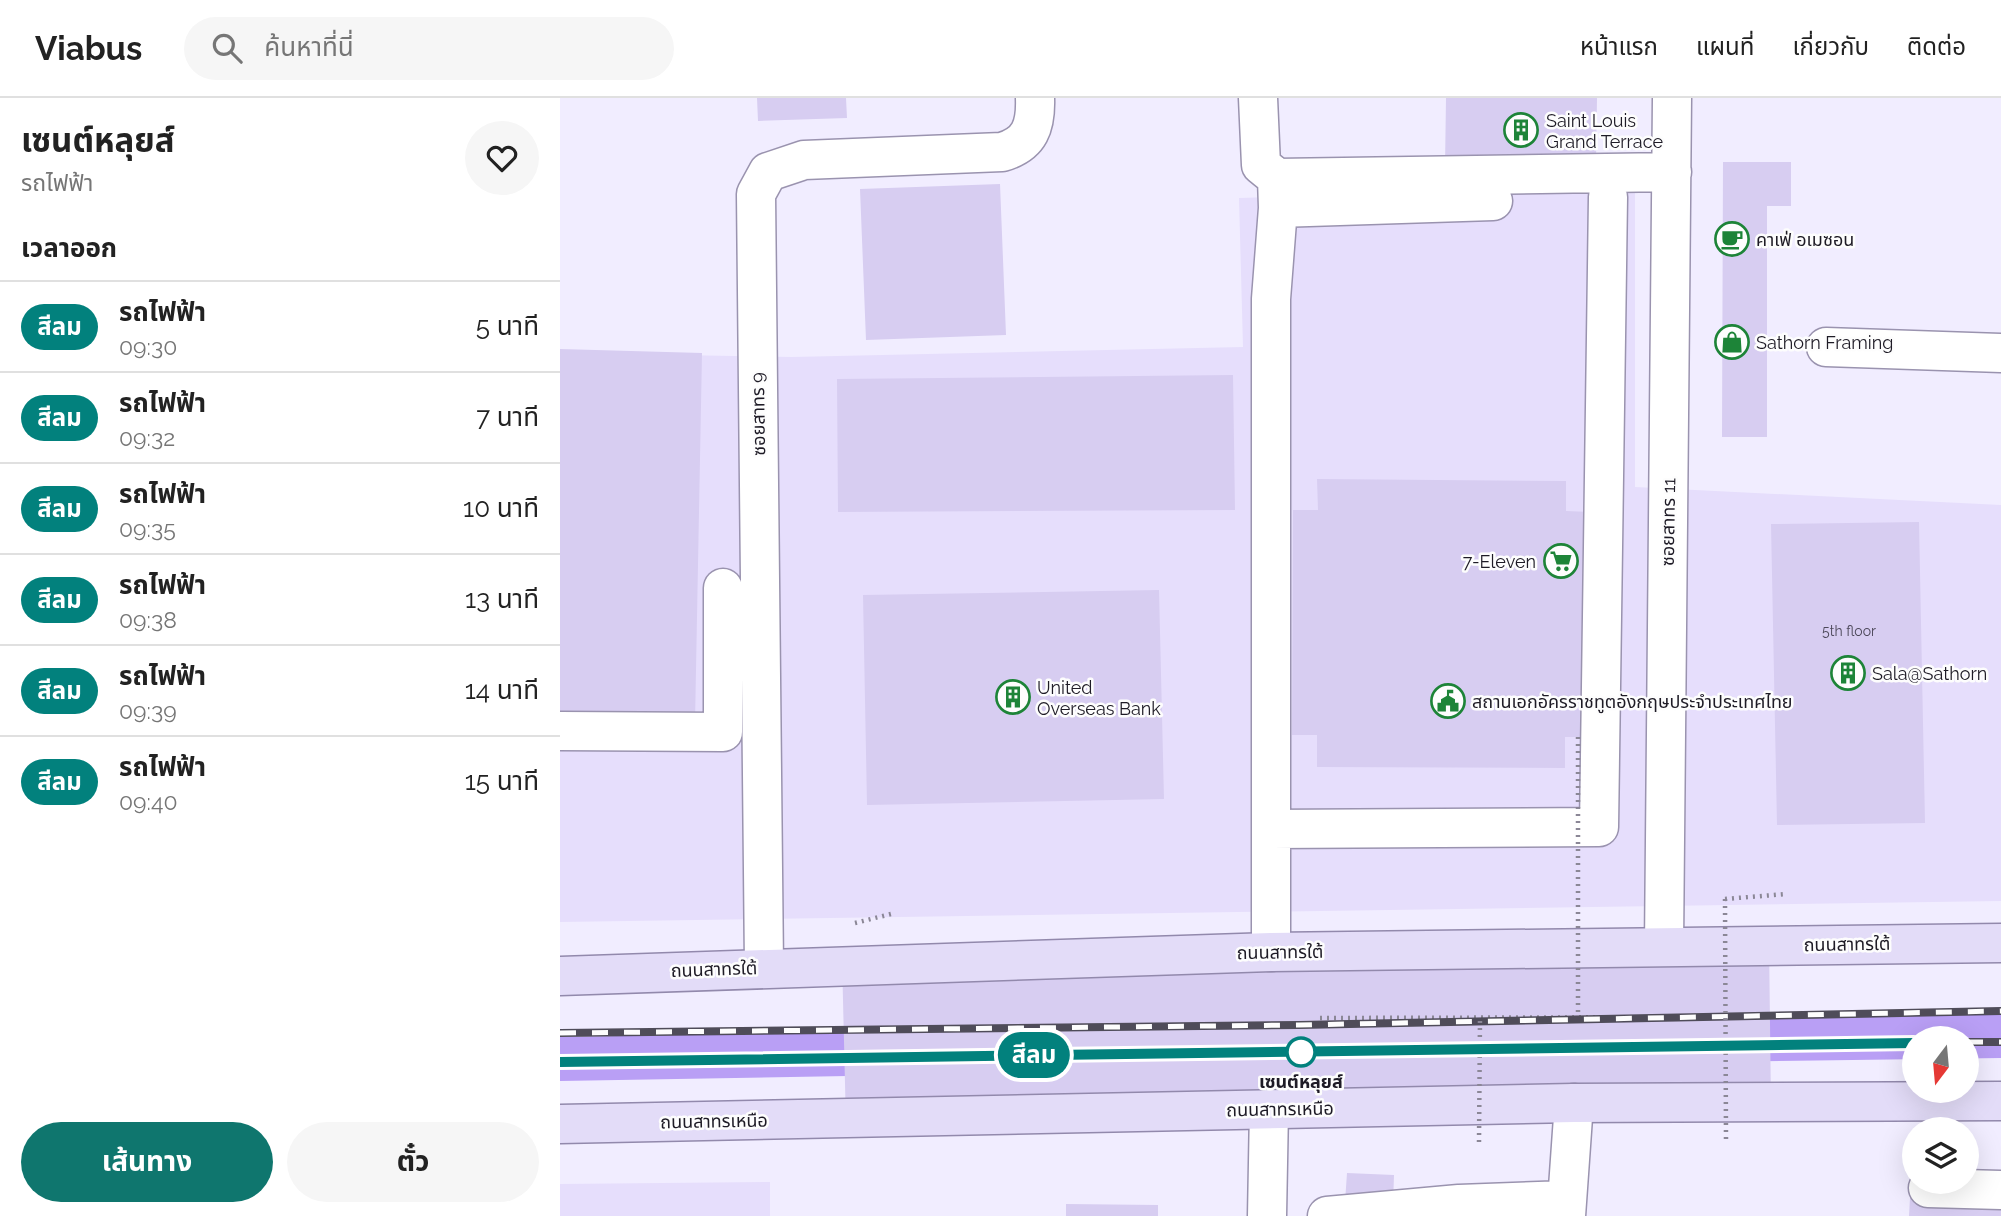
<!DOCTYPE html>
<html lang="th">
<head>
<meta charset="utf-8">
<style>
  body { margin:0; font-family:Raleway,"Noto Sans Thai",sans-serif; background:#f6f6f6; color:#222; height:100vh; display:flex; flex-direction:column; font-size:26px; white-space:nowrap }
  * { box-sizing:border-box; margin:0 }
  p { font-size:23px; color:#767676 }
  .icon { flex:none; width:38px; height:38px; fill:none; stroke:currentColor; stroke-width:2; stroke-linecap:round; stroke-linejoin:round }
  .map { position:relative; flex:1; overflow:hidden }
  .panel { display:flex; flex-direction:column; background:#fff; width:560px }
  .panel>* { flex:none }
  .badge { padding:0 14px; border-radius:23px; font-size:24px; line-height:46px }
  .needle { width:46px; rotate:196deg }
  .buttons { position:absolute; left:1342px; top:928px; display:grid; gap:14px }
  .buttons a { display:grid; place-items:center; width:77px; height:77px; border-radius:50%; background:#fff; box-shadow:0 7px 28px #0002; font-size:35px }
  .map>.badge { position:absolute; translate:-50% -50%; box-shadow:0 0 0 4px #fff }
  h2 { padding:0 21px; font-size:26px; line-height:63px }
  .round { display:grid; place-items:center; flex:none; width:74px; height:74px; border-radius:37px; background:#f6f6f6 }
  .overview { display:flex; align-items:center; justify-content:space-between; height:119px; padding:0 21px }
  h1 { font-size:33px; font-weight:700; line-height:52px }
  .primary-button { display:flex; gap:14px; margin-top:auto; padding:14px 21px }
  .primary-button a { flex:1; height:80px; border-radius:42px; background:#0f766e; color:#fff; font-size:28px; font-weight:700; line-height:80px; text-align:center }
  .primary-button a+a { background:#f6f6f6; color:#222 }
  ul { padding:0; list-style:none }
  li { display:flex; align-items:center; gap:21px; height:91px; padding:0 21px; border-top:2px solid #e0e0e0 }
  li div { flex:1 }
  li b { display:block; font-size:26px }
  li em { font-style:normal }
  li .badge { min-width:77px; font-weight:700; text-align:center }
  header { display:flex; align-items:center; gap:42px; box-sizing:border-box; height:98px; padding:0 35px; background:#fff; border-bottom:2px solid #e0e0e0 }
  header strong { font-size:33px }
  nav { display:flex; gap:38px; margin-inline-start:auto; font-size:24px }
  .search { width:490px; height:63px; background:#f6f6f6; display:flex; align-items:center; gap:18px; box-sizing:border-box; padding:0 24px; border-radius:38px; color:#767676; font-size:26px }
  main { display:flex; flex:1; min-height:0 }
  .map>svg:first-child { display:block }
</style>
</head>
<body>
<header>
<strong>Viabus</strong>
<div class="search"><svg class="icon" aria-label="search" viewBox="0 0 24 24"><circle cx="10" cy="10" r="6"/><path d="M15 15l6 6"/></svg>ค้นหาที่นี่</div>
<nav><a>หน้าแรก</a><a>แผนที่</a><a>เกี่ยวกับ</a><a>ติดต่อ</a></nav>
</header>
<main>
<section class="panel">
<div class="overview"><div><h1>เซนต์หลุยส์</h1><p>รถไฟฟ้า</p></div><a class="round"><svg class="icon" aria-label="heart" viewBox="0 0 24 24"><path d="M12 20l-8-8c-3-5 5-10 8-4 3-6 11-1 8 4z"/></svg></a></div>
<h2>เวลาออก</h2>
<ul>
<li><span class="badge" style="background:#02817d;color:#fff">สีลม</span><div><b>รถไฟฟ้า</b><p>09:30</p></div><em>5 นาที</em></li>
<li><span class="badge" style="background:#02817d;color:#fff">สีลม</span><div><b>รถไฟฟ้า</b><p>09:32</p></div><em>7 นาที</em></li>
<li><span class="badge" style="background:#02817d;color:#fff">สีลม</span><div><b>รถไฟฟ้า</b><p>09:35</p></div><em>10 นาที</em></li>
<li><span class="badge" style="background:#02817d;color:#fff">สีลม</span><div><b>รถไฟฟ้า</b><p>09:38</p></div><em>13 นาที</em></li>
<li><span class="badge" style="background:#02817d;color:#fff">สีลม</span><div><b>รถไฟฟ้า</b><p>09:39</p></div><em>14 นาที</em></li>
<li><span class="badge" style="background:#02817d;color:#fff">สีลม</span><div><b>รถไฟฟ้า</b><p>09:40</p></div><em>15 นาที</em></li>
</ul>
<div class="primary-button"><a>เส้นทาง</a><a>ตั๋ว</a></div>
</section>
<div class="map">
<svg width="1441" height="1118" viewBox="0 0 1441 1118">
  <rect width="100%" height="100%" fill="#f1edff"/>
  <path fill="#e6defc" d="M1075 87V389L1441 407V803L0 824V255L232 259 683 249 679 100Z
    M210 1084V1118H0V1086Z"/>
  <g fill="none" stroke-linecap="round" stroke-linejoin="round">
    <path stroke="#b99ff5" stroke-width="44" d="M1150 942 1441 938
      M0 961 345 955"/>
  </g>
  <path fill="#d7cdf1" d="M197 0H286L287 20 198 23Z
    M886 0H1037L1036 65 885 69Z
    M1163 64H1231V108H1207V339H1162Z
    M440 86 446 237 306 242 300 91Z
    M0 251 142 255 135 625 0 622Z
    M673 277 675 412 278 414 277 281Z
    M757 381 1006 383V413L1031 414 1030 639H1005V670L757 669V637H732L733 412H758Z
    M1359 424 1365 725 1217 727 1211 426Z
    M599 492 604 701 307 707 303 497Z
    M1209 843 1211 1008 286 1027 282 860Z
    M787 1075 834 1077 833 1107 785 1104Z
    M1350 1100 1441 1107V1118H1349Z
    M506 1106 598 1107V1118H506Z"/>
  <g fill="none" stroke-linecap="round" stroke-linejoin="round">
    <g stroke="#9a93af" stroke-width="41">
      <path id="minor" d="M698 0 701 67 717 80 1112 74
        M718 110 933 103
        M1266 249 1441 255
        M0 633 163 634V490
        M711 731 1039 729 1048 99
        M1104 848 1112 0
        M711 854V201L718 110 717 80
        M204 869 196 96 208 74 244 62 442 54C470 46 476 28 475 0
        M1368 1090 1441 1092
        M899 1106 1007 1102
        M707 1118 709 1011
        M767 1118 899 1106 905 1118
        M1006 1118 1014 1005"/>
    </g>
    <g stroke="#9289ac" stroke-width="41">
      <path id="major" d="M0 878 711 854 1441 845
        M0 1026 1014 1005 1441 1003"/>
    </g>
    <path stroke="#8b8796" stroke-width="4.5" stroke-dasharray="2 5" stroke-linecap="butt" d="M1165 801 1226 796
      M295 825 331 816
      M760 920 1165 919"/>
    <use href="#minor" stroke="#fff" stroke-width="38"/>
    <use href="#major" stroke="#e3dcf8" stroke-width="38"/>
    <g stroke="#4f4c59" stroke-width="8">
      <path id="rail" d="M0 935 739 927 1441 913
        M1407 944H1441
        M0 964 1354 945"/>
    </g>
    <use href="#rail" stroke="#fdfdfd" stroke-width="5" stroke-dasharray="16" stroke-linecap="butt"/>
    <path stroke="#8b8796" stroke-width="4.5" stroke-dasharray="2 5" stroke-linecap="butt" d="M1018 639V919
      M1165 801 1166 1041
      M919 1044 920 920"/>
  </g>
  <g fill="none" stroke-linecap="round" stroke-linejoin="round">
    <g stroke="#fff" stroke-width="16">
      <path id="line" d="M0 964 1354 945"/>
    </g>
    <use href="#line" stroke="#02817d" stroke-width="10"/>
  </g>
  <defs>
    <g id="building-ring" transform="scale(1.75)"><circle r="9.5" fill="#fdfdfd" stroke="#1d8438" stroke-width="1.5"/><path d="M-4-6H4V6H1V3H-1V6H-4ZM-2.5-4.3h1.7v1.8h-1.7ZM.8-4.3h1.7v1.8H.8ZM-2.5-1h1.7V.8h-1.7ZM.8-1h1.7V.8H.8Z" fill="#1d8438"/></g>
    <g id="cafe-ring" transform="scale(1.75)"><circle r="9.5" fill="#fdfdfd" stroke="#1d8438" stroke-width="1.5"/><path d="M-5.5-4.5H6V0H3Q3 3.5 0 3.5H-2.5Q-5.5 3.5-5.5 0ZM3-3.2v2h1.7v-2ZM-6 4.5H4V6H-6Z" fill="#1d8438"/></g>
    <g id="shop-ring" transform="scale(1.75)"><circle r="9.5" fill="#fdfdfd" stroke="#1d8438" stroke-width="1.5"/><path d="M-5-2.5h2.3a2.7 3.5 0 0 1 5.4 0H5L5.5 6h-11ZM-1.5-2.5h3a1.5 2.3 0 0 0-3 0Z" fill="#1d8438"/></g>
    <g id="supermarket-ring" transform="scale(1.75)"><circle r="9.5" fill="#fdfdfd" stroke="#1d8438" stroke-width="1.5"/><path d="M-6-5.5h2.5l.6 2H6L4.5 2H-2.5L-4.4-4H-6ZM-1.5 3.2a1.3 1.3 0 1 0 .1 0ZM3 3.2a1.3 1.3 0 1 0 .1 0Z" fill="#1d8438"/></g>
    <g id="civic-ring" transform="scale(1.75)"><circle r="9.5" fill="#fdfdfd" stroke="#1d8438" stroke-width="1.5"/><path d="M-.6-6.5H3V-4.5H.6V-3L4-1V1h2V6H-6V1h2V-1L-.6-3ZM-1.2 2.5V6h2.4V2.5Z" fill="#1d8438"/></g>
  </defs>
  <g fill-rule="evenodd">
    <use href="#building-ring" x="961" y="32"/>
    <use href="#cafe-ring" x="1172" y="141"/>
    <use href="#shop-ring" x="1172" y="244"/>
    <use href="#supermarket-ring" x="1001" y="463"/>
    <use href="#building-ring" x="1288" y="575"/>
    <use href="#building-ring" x="453" y="599"/>
    <use href="#civic-ring" x="888" y="603"/>
  </g>
  <circle fill="#fff" stroke="#02817d" stroke-width="3.5" cx="741" cy="954" r="14"/>
  <g text-anchor="middle" dominant-baseline="central" stroke-width="5" stroke-linejoin="round" paint-order="stroke">
    <g font-size="14" fill="#4c4859">
      <text x="1289" y="533">5th floor</text>
    </g>
    <g font-size="18" fill="#1e1b26" stroke="#fdfdfd" text-anchor="start">
      <text x="986" y="22">Saint Louis<tspan x="986" dy="21">Grand Terrace</tspan></text>
      <text x="1196" y="141">คาเฟ่ อเมซอน</text>
      <text x="1196" y="244">Sathorn Framing</text>
      <text x="976" y="463" text-anchor="end">7-Eleven</text>
      <text x="1312" y="575">Sala@Sathorn</text>
      <text x="477" y="589">United<tspan x="477" dy="21">Overseas Bank</tspan></text>
      <text x="912" y="603">สถานเอกอัครราชทูตอังกฤษประจำประเทศไทย</text>
    </g>
    <g font-size="18" fill="#1e1b26" stroke="#fdfdfd">
      <text transform="translate(198 316) rotate(-91)">ซอยสาทร 9</text>
      <text transform="translate(1108 424) rotate(-89)">ซอยสาทร 11</text>
      <text transform="translate(1287 846) rotate(-1)">ถนนสาทรใต้</text>
      <text transform="translate(720 854) rotate(-1)">ถนนสาทรใต้</text>
      <text transform="translate(154 871) rotate(-2)">ถนนสาทรใต้</text>
      <text transform="translate(720 1011) rotate(-1)">ถนนสาทรเหนือ</text>
      <text transform="translate(154 1023) rotate(-1)">ถนนสาทรเหนือ</text>
    </g>
    <g font-size="18" font-weight="bold" fill="#1e1b26" stroke="#fdfdfd">
      <text x="741" y="983">เซนต์หลุยส์</text>
    </g>
  </g>
</svg>
<div class="buttons">
<a><svg class="needle" viewBox="-14 -14 28 28"><path d="M0-13l5 13h-10z" fill="#e53935"/><path d="M0 13l5-13h-10z" fill="#767676"/></svg></a>
<a><svg class="icon" aria-label="layers" viewBox="0 0 24 24"><path d="M12 4l9 5-9 5-9-5zM3 14l9 5 9-5"/></svg></a>
</div>
<b class="badge" style="left:474px;top:957px;background:#02817d;color:#fff">สีลม</b>
</div>
</main>
</body>
</html>
